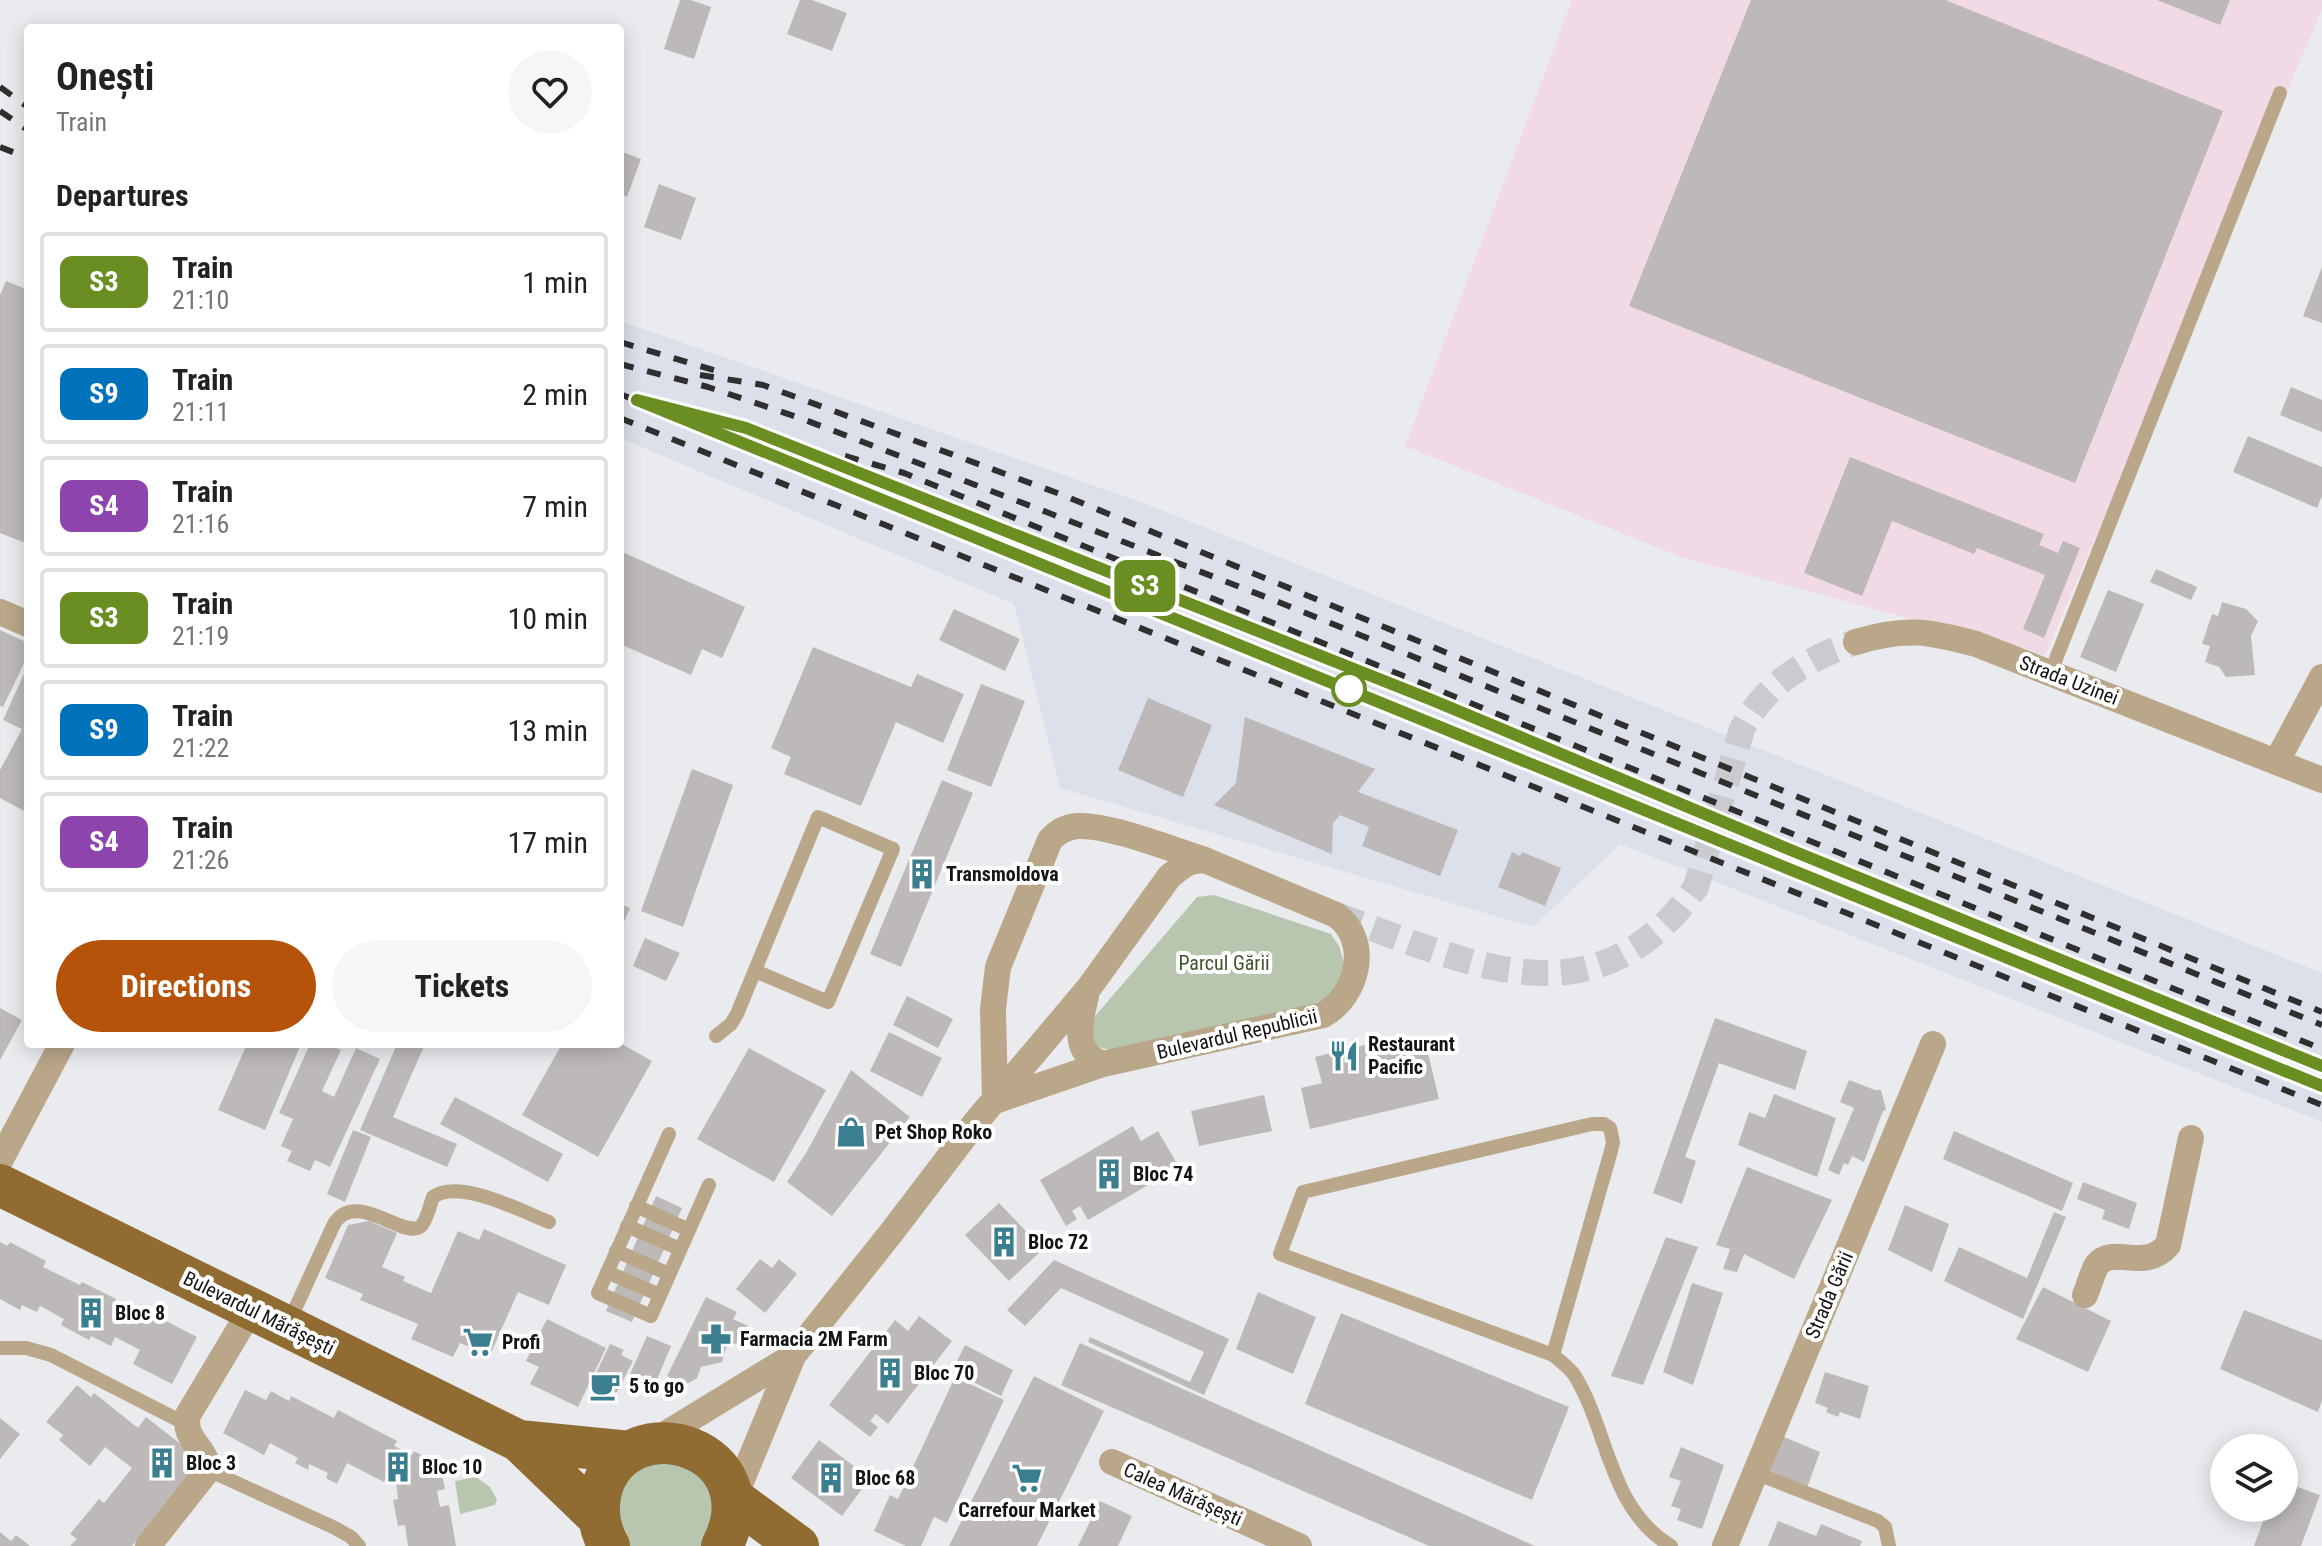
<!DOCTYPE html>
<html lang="en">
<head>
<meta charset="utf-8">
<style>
  body { margin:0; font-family:"Roboto Condensed",sans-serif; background:#f6f6f6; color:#222; height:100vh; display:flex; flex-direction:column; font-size:30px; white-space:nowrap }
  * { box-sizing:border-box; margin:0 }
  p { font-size:26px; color:#767676 }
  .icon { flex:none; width:44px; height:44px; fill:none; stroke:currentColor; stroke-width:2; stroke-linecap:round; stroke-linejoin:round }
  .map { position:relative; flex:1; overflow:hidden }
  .panel { position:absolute; left:24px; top:24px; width:600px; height:1024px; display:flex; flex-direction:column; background:#fff; border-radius:8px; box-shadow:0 4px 20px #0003 }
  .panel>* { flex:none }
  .badge { padding:0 16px; border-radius:12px; font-size:28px; line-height:52px }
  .controls { position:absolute; left:2210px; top:1434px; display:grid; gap:16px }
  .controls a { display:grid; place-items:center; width:88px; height:88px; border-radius:50%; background:#fff; box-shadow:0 4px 20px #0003; font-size:40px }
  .map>.badge { position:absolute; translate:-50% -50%; box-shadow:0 0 0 4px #fff }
  h2 { padding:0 32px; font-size:30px; line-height:72px }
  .round { display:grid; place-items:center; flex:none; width:84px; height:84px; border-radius:42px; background:#f6f6f6 }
  .summary { display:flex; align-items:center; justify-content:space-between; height:136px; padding:0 32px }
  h1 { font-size:38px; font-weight:700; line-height:60px }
  .primary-button { display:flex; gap:16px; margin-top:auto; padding:16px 32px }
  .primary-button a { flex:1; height:92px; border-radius:48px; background:#b45309; color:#fff; font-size:32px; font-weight:700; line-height:92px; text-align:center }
  .primary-button a+a { background:#f6f6f6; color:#222 }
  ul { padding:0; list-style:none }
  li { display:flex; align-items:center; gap:24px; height:100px; margin:0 16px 12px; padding:0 16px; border:4px solid #e0e0e0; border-radius:8px }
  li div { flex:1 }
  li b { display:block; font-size:30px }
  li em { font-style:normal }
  li .badge { min-width:88px; font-weight:700; text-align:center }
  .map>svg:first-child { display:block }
</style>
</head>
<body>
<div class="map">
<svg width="2322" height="1546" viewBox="0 0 2322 1546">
  <rect width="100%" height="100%" fill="#eaebef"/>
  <path fill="#dce0ea" d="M620 321 1144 503 2322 973V1122L1620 844 1533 927 1060 788 1014 604 620 438Z"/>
  <path fill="#f1dae6" d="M1572 0H2322V10L2045 655 1681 557 1405 446Z"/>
  <path fill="#b9c6af" d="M1214 895 1331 934 1339 946 1346 969 1331 1002 1110 1050 1094 1046 1089 1025 1097 1014 1197 897Z
    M687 1460 717 1496 706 1542 701 1546H629L624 1541 614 1498 639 1462Z
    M476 1477 490 1487 497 1500 495 1505 460 1514 455 1481Z"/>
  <path fill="#bdb9b9" d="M680 0H691L711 7 694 59 664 49Z
    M800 0H812L847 13 832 51 787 34Z
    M1751 0H1945L2223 111 2075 483 1629 306Z
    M2157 0H2230L2220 25Z
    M620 151 641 159 627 197 620 194Z
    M659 184 696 198 681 240 644 227Z
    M2322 267V323L2303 316Z
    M6 281 28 290V544L0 533V295Z
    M2291 387 2322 400V432L2280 415Z
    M2248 436 2322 467V496L2317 508 2233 472Z
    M1850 457 2044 534 2039 545 2058 553 2063 541 2080 548 2044 638 2023 629 2045 575 1977 548 1974 554 1892 521 1862 596 1804 573Z
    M620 551 745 607 722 658 702 649 691 675 620 644Z
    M2156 569 2197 587 2191 600 2150 582Z
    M2108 590 2144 604 2116 672 2080 657Z
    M2222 602 2246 609 2258 621 2251 636 2255 675 2226 677 2219 667 2205 662 2210 646 2202 644 2212 614 2218 616Z
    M954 609 1020 639 1005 671 939 640Z
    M0 630 28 643V655L3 707 0 706Z
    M813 647 911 687 917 674 964 694 943 743 896 722 861 806 784 774 791 757 771 748Z
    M28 665V813L0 798V770L22 729 3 720Z
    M981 684 1025 701 991 787 947 770Z
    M1148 698 1212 725 1183 797 1118 770Z
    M1245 717 1375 769 1358 792 1458 830 1440 876 1362 846 1369 827 1340 815 1333 823 1332 854 1214 805 1236 783Z
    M692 769 733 785 683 927 641 911Z
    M942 780 973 793 901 967 870 954Z
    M1512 852 1520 856 1522 852 1561 868 1545 906 1498 887Z
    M620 904 630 908 620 931Z
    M645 938 680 953 666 981 633 966Z
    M907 996 953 1019 938 1048 893 1025Z
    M0 1008 22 1020 0 1060Z
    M1715 1018 1807 1051 1795 1090 1719 1063 1685 1157 1696 1161 1682 1204 1653 1193Z
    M889 1032 942 1058 922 1097 870 1071Z
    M1402 1036 1404 1046 1416 1044 1419 1055 1428 1053 1439 1099 1310 1129 1301 1088 1322 1083 1315 1057Z
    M620 1043 652 1061 598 1157 522 1115 562 1044Z
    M247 1044H301L265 1130 218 1110Z
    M310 1044H326L341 1050 322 1091 334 1097 356 1048 380 1059 330 1167 315 1160 310 1171 287 1161 292 1151 281 1146 293 1119 279 1113Z
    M397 1044H425L393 1117 457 1144 447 1167 360 1130Z
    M749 1048 826 1090 774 1182 697 1139Z
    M851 1070 910 1117 832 1216 787 1182 806 1153Z
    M1849 1080 1875 1090H1881L1886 1110 1883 1111 1864 1162 1852 1156 1848 1165 1844 1163 1839 1175 1828 1170 1854 1108 1840 1102Z
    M1774 1094 1836 1118 1817 1177 1738 1145 1749 1112 1765 1118Z
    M1264 1095 1272 1131 1199 1146 1191 1111Z
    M455 1097 563 1154 548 1182 440 1124Z
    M1133 1126 1141 1141 1158 1131 1179 1167 1088 1220 1080 1206 1072 1211 1077 1219 1066 1226 1040 1180Z
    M353 1130 371 1137 345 1202 327 1194Z
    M1954 1131 2073 1183 2062 1211 1943 1159Z
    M1747 1167 1832 1200 1794 1279 1744 1254 1737 1272 1723 1269 1730 1249 1716 1245Z
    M2083 1182 2137 1203 2129 1229 2102 1219 2105 1210 2077 1199Z
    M656 1196 682 1208 632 1322 606 1311Z
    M999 1203 1043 1249 1009 1281 965 1235Z
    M1905 1205 1949 1224 1932 1272 1888 1250Z
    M2054 1212 2066 1217 2023 1319 1944 1281 1959 1247 2027 1278Z
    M369 1221 397 1233 382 1267 405 1277 403 1281 431 1293 458 1231 479 1240 484 1229 566 1265 549 1305 518 1292 490 1355 460 1343 453 1357 411 1339 418 1324 360 1300 363 1294 325 1278 348 1225Z
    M1666 1237 1698 1247 1643 1385 1611 1376Z
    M0 1242 7 1246 10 1242 46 1261 43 1267 80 1285 82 1282 116 1299 113 1304 131 1313 135 1305 197 1337 172 1384 133 1364 140 1350 115 1337 111 1346 91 1336 89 1340 61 1325 64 1319 40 1306 37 1312 22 1305 20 1310 0 1299Z
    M760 1259 772 1268 779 1259 797 1274 765 1313 736 1289Z
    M1054 1260 1229 1339 1204 1395 1088 1342 1090 1337 1190 1382 1204 1352 1061 1288 1025 1326 1007 1310Z
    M1692 1283 1723 1293 1693 1385 1663 1372Z
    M2043 1287 2111 1321 2088 1372 2016 1339Z
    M1258 1292 1316 1317 1293 1374 1236 1349Z
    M706 1297 737 1312 733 1319 748 1326 741 1341 726 1348 722 1362 701 1367 697 1378 685 1385 667 1376Z
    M2244 1310 2322 1340V1400L2318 1412 2220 1369Z
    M1341 1313 1569 1407 1532 1500 1305 1404Z
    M919 1316 952 1341 888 1424 876 1414 870 1421 878 1427 870 1437 829 1405 895 1320 908 1331Z
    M547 1319 606 1348 578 1407 530 1384 539 1367 526 1361Z
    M647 1336 671 1346 651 1394 626 1383Z
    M1080 1343 1535 1546H1429L1061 1385Z
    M610 1344 624 1350 621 1355 633 1361 617 1392 600 1393 589 1388Z
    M965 1345 1013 1370 1001 1396 952 1371Z
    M1825 1372 1869 1386 1860 1419 1840 1412 1838 1417 1826 1412 1828 1408 1815 1403Z
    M1034 1376 1104 1411 1037 1546H949Z
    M955 1377 1004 1400 947 1523 934 1517 921 1546H906L874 1531 890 1495 898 1499Z
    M77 1385 91 1397 94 1393 138 1428 146 1417 201 1460 132 1546H70L77 1539 70 1534 99 1499 104 1503 132 1468 105 1447 90 1466 59 1440 63 1435 46 1422Z
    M245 1390 266 1400 271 1391 289 1401 291 1396 334 1418 338 1410 397 1441 394 1446 412 1455 414 1451 440 1465 445 1489 437 1491 440 1507 449 1505 456 1546H408L405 1525 398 1526 393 1500 398 1499 396 1482 386 1478 384 1482 347 1463 337 1484 326 1478 328 1473 309 1464 308 1470 295 1463 298 1458 270 1443 264 1455 223 1433Z
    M0 1418 20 1434 0 1459Z
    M1782 1436 1820 1452 1806 1491 1767 1475Z
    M819 1440 870 1478 842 1516 791 1478Z
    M1681 1447 1724 1465 1702 1529 1677 1520 1681 1509 1671 1506 1681 1481 1669 1477Z
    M2284 1482 2320 1495 2301 1546H2254L2268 1508H2284Z
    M1100 1501 1132 1516 1118 1546H1078Z
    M1778 1521 1816 1536 1821 1524 1862 1541 1860 1546H1768Z
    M0 1532 11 1541 16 1535 30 1546H0Z"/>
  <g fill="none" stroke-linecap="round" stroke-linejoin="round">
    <path stroke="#cacbce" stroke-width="26" stroke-dasharray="26 13" stroke-linecap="butt" d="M1336 915C1469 962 1595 1030 1696 887L1742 729C1765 683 1809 658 1856 642"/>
    <path stroke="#baa689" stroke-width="14" d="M2050 674 2280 93
      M716 1036 731 1024 737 1014 818 817 893 849 828 1002 755 971
      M669 1134 598 1293 651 1316 709 1185
      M636 1206 689 1230
      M627 1226 680 1249
      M616 1251 669 1274
      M607 1272 660 1295
      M289 1322 334 1224C356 1188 405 1241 421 1226 427 1220 430 1205 433 1197 459 1178 521 1211 549 1222
      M0 1348H26L51 1355 186 1424
      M1553 1355 1611 1151 1613 1142 1610 1128 1604 1124H1592L1303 1192 1280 1254 1553 1355C1560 1361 1570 1368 1575 1376 1609 1432 1609 1509 1671 1546
      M208 1470 333 1527 351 1537 359 1546
      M1755 1473 1878 1521 1885 1527 1889 1546"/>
    <path stroke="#baa689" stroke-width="26" d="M0 612 28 624
      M1856 642C1905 627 1928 631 1976 644L2322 780
      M2277 761 2322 677
      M1086 996C1080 1022 1071 1053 1103 1064
      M995 1101 993 1009 998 967 1050 840C1057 832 1066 827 1077 826 1109 824 1173 850 1205 860
      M0 1161 62 1044
      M2085 1295C2089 1286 2092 1273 2097 1265 2113 1244 2144 1273 2168 1245L2191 1138
      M649 1444 793 1356
      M1112 1462 1299 1546
      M734 1499 793 1356 891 1233 975 1123 1088 989 1169 877C1182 866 1190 858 1207 861L1336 915C1372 941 1357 997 1323 1015L1103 1064 995 1101
      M148 1546 208 1470C207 1447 182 1440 188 1415L252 1308
      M1725 1546 1933 1044"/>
    <path stroke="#906b32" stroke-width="42" d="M0 1185 519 1441 598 1517
      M519 1441 630 1452
      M734 1499 798 1546
      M609 1546C598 1527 596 1508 602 1487 630 1403 772 1449 722 1546"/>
    <path stroke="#2f2f30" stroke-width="6" stroke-dasharray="14 14" stroke-linecap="butt" d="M0 87 28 107
      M0 111 28 130
      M0 147 28 158
      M620 342 717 371
      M620 364 708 387 800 418 1049 513 1276 601 2322 1025
      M700 375 763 385 1060 494 2322 1012
      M620 394 2322 1086
      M699 416 746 428 1432 700 1798 853 2322 1066
      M620 418 2322 1105
      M845 456 904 473 2322 1049"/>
  </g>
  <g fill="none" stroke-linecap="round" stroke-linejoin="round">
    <g stroke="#fff" stroke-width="18">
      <path id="line" d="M2322 1066 1798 853 1432 700 746 428 637 400 2322 1086"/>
    </g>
    <use href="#line" stroke="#6b8e23" stroke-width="12"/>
  </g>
  <defs>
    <g id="building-bare" transform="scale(2.4)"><path d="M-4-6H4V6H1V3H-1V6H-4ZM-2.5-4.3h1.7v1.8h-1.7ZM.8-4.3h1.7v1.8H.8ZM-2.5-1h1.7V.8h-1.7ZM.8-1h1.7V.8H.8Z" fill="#3b7e8f" stroke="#fff" stroke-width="2.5" paint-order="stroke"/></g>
    <g id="restaurant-bare" transform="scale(2.4)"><path d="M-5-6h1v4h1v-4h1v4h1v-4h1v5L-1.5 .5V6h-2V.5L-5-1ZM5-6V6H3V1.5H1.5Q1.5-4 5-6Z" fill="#3b7e8f" stroke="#fff" stroke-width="2.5" paint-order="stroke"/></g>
    <g id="shop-bare" transform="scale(2.4)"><path d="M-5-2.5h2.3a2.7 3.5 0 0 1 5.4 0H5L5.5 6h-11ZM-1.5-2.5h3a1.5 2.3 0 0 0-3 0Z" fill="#3b7e8f" stroke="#fff" stroke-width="2.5" paint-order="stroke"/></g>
    <g id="pharmacy-bare" transform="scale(2.4)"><path d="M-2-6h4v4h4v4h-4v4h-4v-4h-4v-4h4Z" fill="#3b7e8f" stroke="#fff" stroke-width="2.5" paint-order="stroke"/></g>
    <g id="supermarket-bare" transform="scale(2.4)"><path d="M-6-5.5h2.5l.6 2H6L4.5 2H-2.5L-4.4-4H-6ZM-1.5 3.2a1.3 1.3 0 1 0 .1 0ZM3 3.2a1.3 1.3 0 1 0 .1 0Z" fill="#3b7e8f" stroke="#fff" stroke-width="2.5" paint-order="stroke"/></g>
    <g id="cafe-bare" transform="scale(2.4)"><path d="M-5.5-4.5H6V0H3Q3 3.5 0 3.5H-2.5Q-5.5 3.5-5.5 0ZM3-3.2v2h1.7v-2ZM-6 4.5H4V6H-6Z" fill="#3b7e8f" stroke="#fff" stroke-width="2.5" paint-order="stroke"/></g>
  </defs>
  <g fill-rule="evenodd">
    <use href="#building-bare" x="922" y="874"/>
    <use href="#restaurant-bare" x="1344" y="1056"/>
    <use href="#shop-bare" x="851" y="1132"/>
    <use href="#building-bare" x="1109" y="1174"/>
    <use href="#building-bare" x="1004" y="1242"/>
    <use href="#building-bare" x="91" y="1313"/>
    <use href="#pharmacy-bare" x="716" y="1339"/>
    <use href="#supermarket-bare" x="478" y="1342"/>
    <use href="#building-bare" x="890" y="1373"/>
    <use href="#cafe-bare" x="605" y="1386"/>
    <use href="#building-bare" x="162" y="1463"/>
    <use href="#building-bare" x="398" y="1467"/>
    <use href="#building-bare" x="831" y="1478"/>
    <use href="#supermarket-bare" x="1027" y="1478"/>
  </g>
  <circle fill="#fff" stroke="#6b8e23" stroke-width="4" cx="1349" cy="689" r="16"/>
  <g text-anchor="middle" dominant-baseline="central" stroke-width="8" stroke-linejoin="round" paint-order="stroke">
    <g font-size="20" fill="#141415" stroke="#fff">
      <text transform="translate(2069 680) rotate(21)">Strada Uzinei</text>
      <text transform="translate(1237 1034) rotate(-13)">Bulevardul Republicii</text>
      <text transform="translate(1829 1295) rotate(-67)">Strada Gării</text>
      <text transform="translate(259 1313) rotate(26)">Bulevardul Mărășești</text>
      <text transform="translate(1183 1494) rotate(24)">Calea Mărășești</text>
    </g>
    <g font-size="20" font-weight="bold" fill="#141415" stroke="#fff" text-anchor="start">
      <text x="946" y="874">Transmoldova</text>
      <text x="1368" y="1044">Restaurant<tspan x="1368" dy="23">Pacific</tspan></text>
      <text x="875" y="1132">Pet Shop Roko</text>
      <text x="1133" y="1174">Bloc 74</text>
      <text x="1028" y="1242">Bloc 72</text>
      <text x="115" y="1313">Bloc 8</text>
      <text x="740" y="1339">Farmacia 2M Farm</text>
      <text x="502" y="1342">Profi</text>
      <text x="914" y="1373">Bloc 70</text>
      <text x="629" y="1386">5 to go</text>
      <text x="186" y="1463">Bloc 3</text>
      <text x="422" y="1467">Bloc 10</text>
      <text x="855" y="1478">Bloc 68</text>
      <text x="1027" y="1510" text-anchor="middle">Carrefour Market</text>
    </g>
    <g font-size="20" fill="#3e5428" stroke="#fff">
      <text x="1224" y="963">Parcul Gării</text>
    </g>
  </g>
</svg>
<div class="controls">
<a><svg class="icon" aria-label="layers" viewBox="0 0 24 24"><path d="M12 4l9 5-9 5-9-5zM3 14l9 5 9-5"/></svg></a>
</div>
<b class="badge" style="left:1145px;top:586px;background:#6b8e23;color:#fff">S3</b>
<section class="panel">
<div class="summary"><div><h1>Onești</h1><p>Train</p></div><a class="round"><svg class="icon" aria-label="heart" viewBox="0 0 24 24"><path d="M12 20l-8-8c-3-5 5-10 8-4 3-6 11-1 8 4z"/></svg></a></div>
<h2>Departures</h2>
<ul>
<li><span class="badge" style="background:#6b8e23;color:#fff">S3</span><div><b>Train</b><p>21:10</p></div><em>1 min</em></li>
<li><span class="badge" style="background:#0072bc;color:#fff">S9</span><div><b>Train</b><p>21:11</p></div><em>2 min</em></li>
<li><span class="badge" style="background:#8e44ad;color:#fff">S4</span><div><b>Train</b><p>21:16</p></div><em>7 min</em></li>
<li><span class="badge" style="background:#6b8e23;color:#fff">S3</span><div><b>Train</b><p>21:19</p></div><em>10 min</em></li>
<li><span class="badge" style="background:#0072bc;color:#fff">S9</span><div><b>Train</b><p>21:22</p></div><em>13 min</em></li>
<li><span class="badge" style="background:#8e44ad;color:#fff">S4</span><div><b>Train</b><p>21:26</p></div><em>17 min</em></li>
</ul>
<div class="primary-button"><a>Directions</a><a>Tickets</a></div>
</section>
</div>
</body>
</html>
